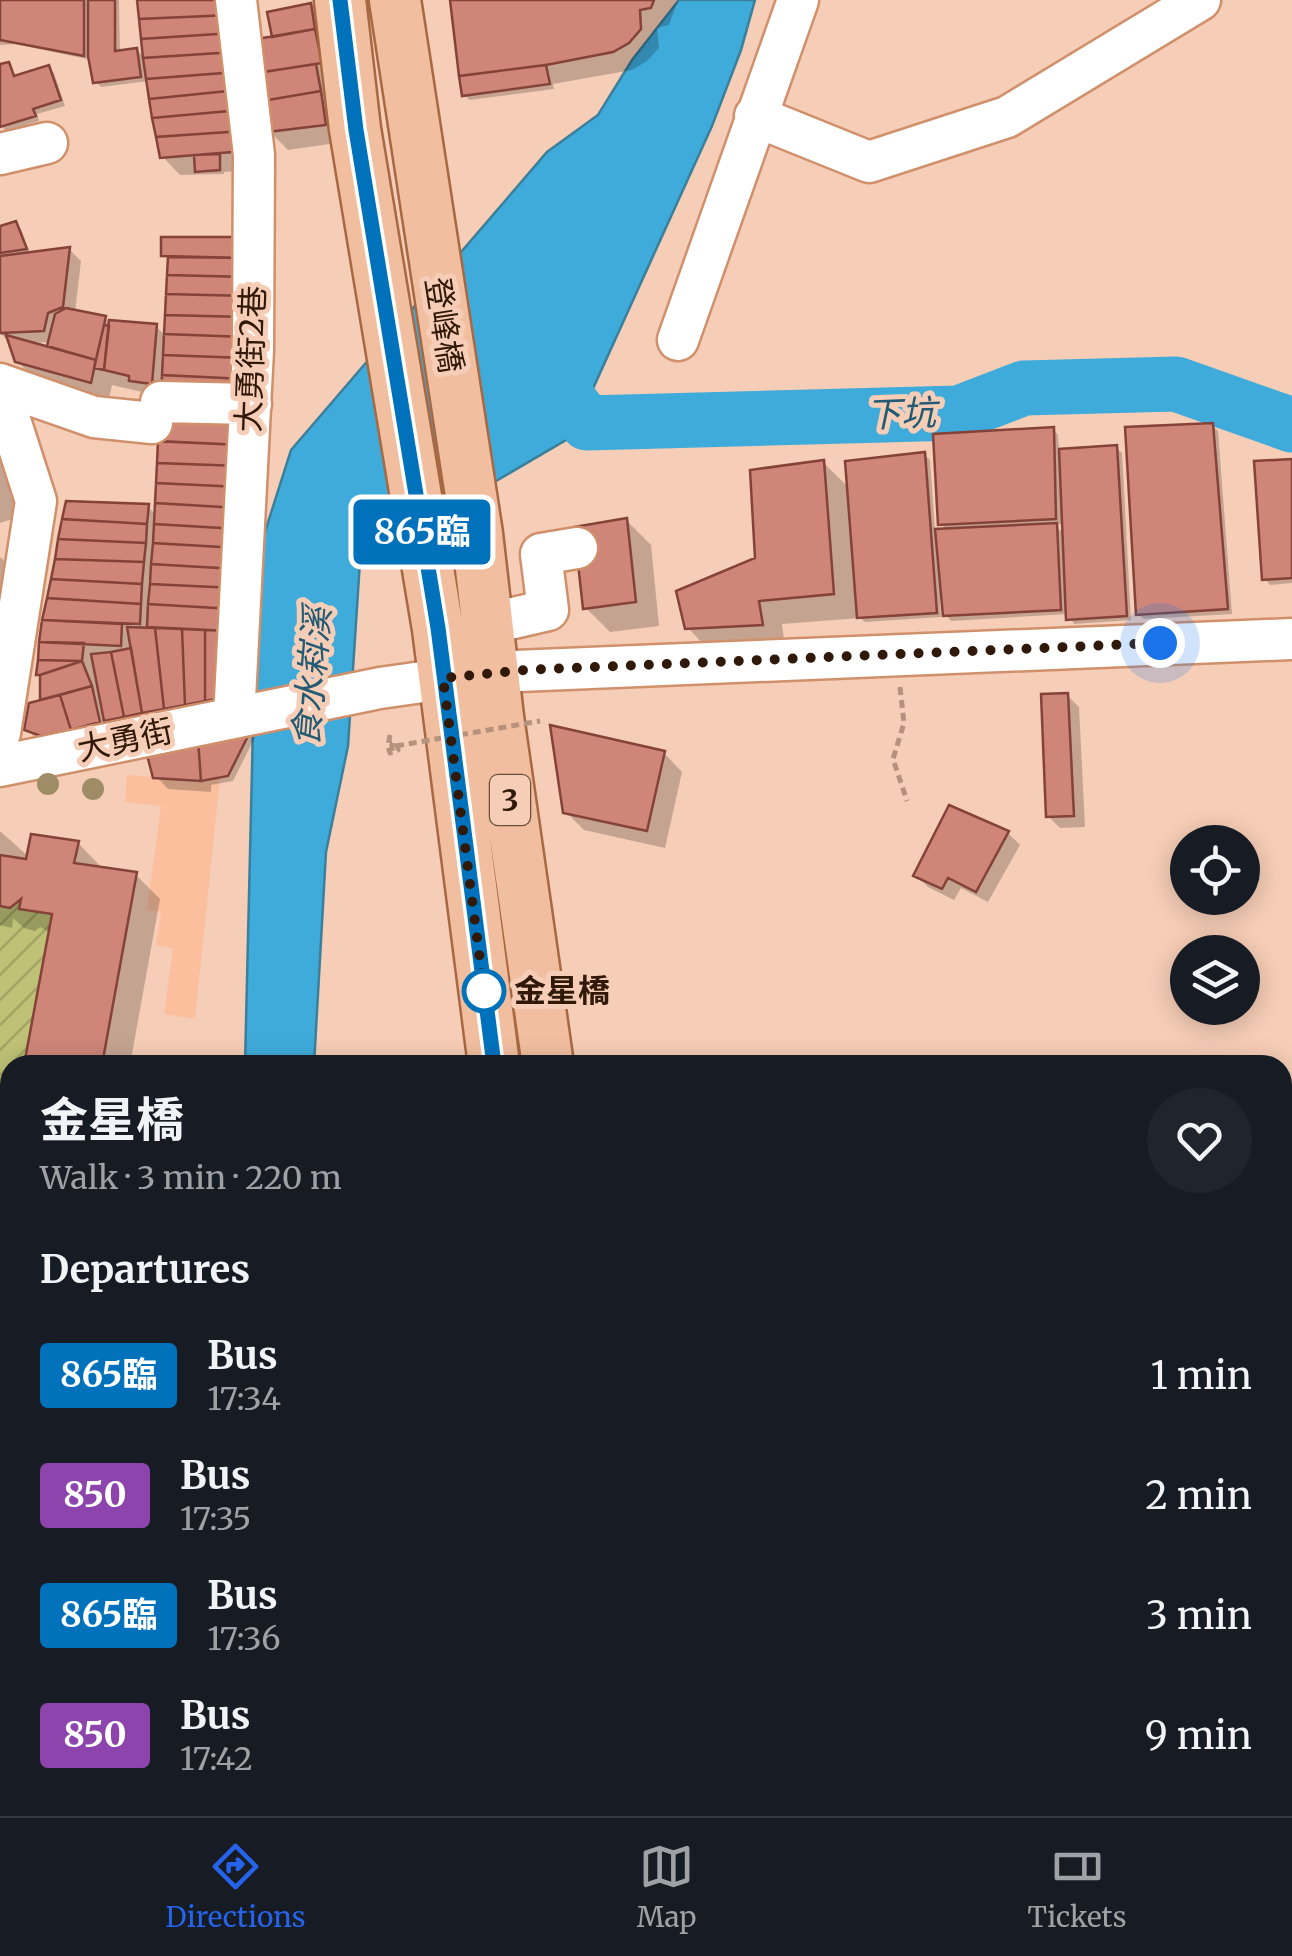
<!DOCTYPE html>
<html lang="en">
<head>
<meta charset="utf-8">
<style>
  body { margin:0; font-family:Merriweather,"Noto Sans TC",serif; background:#20242c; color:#f1f3f6; height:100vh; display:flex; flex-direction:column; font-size:38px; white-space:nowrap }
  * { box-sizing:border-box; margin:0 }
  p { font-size:32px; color:#9ea1a6 }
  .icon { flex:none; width:55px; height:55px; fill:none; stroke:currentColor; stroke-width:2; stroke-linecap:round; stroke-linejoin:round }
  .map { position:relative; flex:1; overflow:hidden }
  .sheet { position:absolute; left:0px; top:1055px; width:1292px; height:762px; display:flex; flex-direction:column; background:#171b24; border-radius:30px 30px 0 0; box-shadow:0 5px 25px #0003 }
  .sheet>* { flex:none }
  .badge { padding:0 20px; border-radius:8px; font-size:35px; line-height:65px }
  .fabs { position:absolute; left:1170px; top:825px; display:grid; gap:20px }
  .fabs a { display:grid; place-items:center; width:90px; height:90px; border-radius:50%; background:#171b24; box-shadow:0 5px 25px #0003; font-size:50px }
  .you { position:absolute; width:50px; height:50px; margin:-25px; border:8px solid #fff; border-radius:50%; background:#1a73e8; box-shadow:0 0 0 15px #1a73e833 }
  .map>.badge { position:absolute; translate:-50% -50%; box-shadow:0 0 0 5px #fff }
  h2 { padding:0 40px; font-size:38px; line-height:90px }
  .round { display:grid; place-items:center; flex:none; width:105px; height:105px; border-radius:52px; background:#20242c }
  .headline { display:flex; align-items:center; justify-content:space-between; height:170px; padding:0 40px }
  h1 { font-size:48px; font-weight:700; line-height:75px }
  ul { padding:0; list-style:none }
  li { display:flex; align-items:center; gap:30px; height:120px; padding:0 40px }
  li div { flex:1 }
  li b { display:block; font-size:38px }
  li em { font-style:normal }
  li .badge { min-width:110px; font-weight:700; text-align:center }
  .dock { display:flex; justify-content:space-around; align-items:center; height:140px; border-top:2px solid #363941; background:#171b24; font-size:28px; color:#9ea1a6 }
  .dock a { display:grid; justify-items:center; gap:5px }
  .dock .selected { color:#2563eb }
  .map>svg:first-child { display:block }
</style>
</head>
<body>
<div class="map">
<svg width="1292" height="1816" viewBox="0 0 1292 1816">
  <defs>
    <pattern id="garden-furrows" width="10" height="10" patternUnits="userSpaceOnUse" patternTransform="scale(2.5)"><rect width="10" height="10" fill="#bec176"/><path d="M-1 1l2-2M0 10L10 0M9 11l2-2" fill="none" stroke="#a4a565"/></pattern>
  </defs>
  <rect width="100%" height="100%" fill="#f6cdb6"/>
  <path fill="#fbbf9e" d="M127 775 200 781 220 778 195 1019 164 1014 173 948 156 945 161 912 147 910 161 806 125 802Z"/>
  <path fill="url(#garden-furrows)" d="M21 899 20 909 52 914 24 1065H10V1133L0 1132V906L10 908Z"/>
  <path fill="#3fabda" stroke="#3b7f9b" stroke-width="2.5" d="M679 0H755L741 50 712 126 571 437 360 561 348 746 326 852 314 1065H245L257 557 291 450 547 152 598 115 632 60Z"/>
  <path fill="#0003" fill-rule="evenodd" d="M0 0H119L120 53 137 50 261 169 224 172V174L180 175 162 156 149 81 101 87 96 82 92 60 15 44 0 45Z
    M452 0H678L669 25 657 28 659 48 647 61 632 70 553 84 554 89 470 100 464 95Z
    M310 5 328 24 343 142 288 150 269 131 254 42 275 39Z
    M9 64 17 78 48 68 54 73 65 106 37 114 39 121 6 131 0 124V67Z
    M16 224 21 229 30 254 70 250 81 261 75 312 105 318 110 323 156 326 166 337 170 262 164 255 245 239 242 715 45 748 27 729 42 702 43 678 38 674 45 621 68 503 148 507 156 515 160 463 156 422 150 399 142 392 112 385 109 399 36 380 17 361 11 344 0 333V229ZM51 342 49 350 31 343Z
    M1212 425 1218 431 1232 614 1144 619 1138 614Z
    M1053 429 1058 435 1059 451 1116 448 1122 453 1131 620 1074 624 1068 614 951 621 946 615 944 600H940L941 617 865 622 860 618 782 624 785 648 711 652 687 627 758 560 823 462 850 489 924 454 930 460 935 531H948L941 524ZM1054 524H1064L1065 535Z
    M0 455 17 472 31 513 0 523Z
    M1292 461V583L1270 585 1265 579Z
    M627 521 651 545 659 626 610 632 586 608Z
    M0 557 9 565 3 591H0Z
    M1067 695 1079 707 1085 827 1060 828 1048 816Z
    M251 731 256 735 233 781 211 785V792L168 789 156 776Z
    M664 753 682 772 665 848 584 830 565 811Z
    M0 831 29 857 78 843 102 868 136 875 160 899 130 1065H27L51 933 40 927 35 931 24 928 13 918 12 928 0 925Z
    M1008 833 1020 845 988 902 961 888 954 900 928 887 916 875Z
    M0 1134 10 1135V1230L0 1229Z
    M1282 1393 1292 1398V1417L1282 1436Z"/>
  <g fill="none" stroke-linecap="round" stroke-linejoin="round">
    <path stroke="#3fabda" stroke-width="55" d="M534 356 587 423 959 413 1024 388 1176 384 1292 425"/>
  </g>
  <path fill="#cf8679" stroke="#844238" stroke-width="2.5" d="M0 0H84V56L0 40Z
    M88 0H115V51L137 48 141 77 93 83 88 56Z
    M137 0H228L230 15 139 19Z
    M450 0H654L651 8 640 10 641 29 629 43 613 52 546 65 459 76Z
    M311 3 315 29 272 37 267 12Z
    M230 15 232 33 141 39 139 19Z
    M315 29 322 63 257 73 251 40Z
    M232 33 234 52 143 58 141 39Z
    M234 52 236 72 146 79 143 58Z
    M9 62 14 76 49 65 61 100 33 109 36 116 0 127V64Z
    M316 64 321 91 262 101 257 73Z
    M546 65 550 84 462 96 459 76Z
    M236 72 238 90 149 99 146 79Z
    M238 90 240 110 152 118 149 99Z
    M321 91 326 125 267 132 262 101Z
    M240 110 242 131 156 137 152 118Z
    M242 131 244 151 160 158 156 137Z
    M220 154V170L195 172 194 155Z
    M16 221 27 249 0 253V226Z
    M161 237H247L246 258 161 256Z
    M70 247 63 307 48 313 44 331 0 333V256Z
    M168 257 246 258V277L167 275Z
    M167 275 246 277V296L166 294Z
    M166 294 246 296 245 317 165 315Z
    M66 308 106 316 96 360 47 346 55 314Z
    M165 315 245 317V337L164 334Z
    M109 320 157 324 152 384 129 381V376L104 370Z
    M104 325 109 326 104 370 94 368Z
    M164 334 245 337 244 358 163 355Z
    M6 335 96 360 91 383 15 362Z
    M163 355 244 358V379L162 375Z
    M162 375 244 379 243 401 161 397Z
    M154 420 242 423 241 445 153 441Z
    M1213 423 1228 609 1136 615 1125 427Z
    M1054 427 1056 519 938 525 933 434Z
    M158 441 241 445 240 466 157 463Z
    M1117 445 1127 616 1066 620 1059 449Z
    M925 452 937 613 857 618 845 461Z
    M1292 459V578L1262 580 1254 461Z
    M824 460 834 594 759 601 763 625 685 629 676 591 755 558 750 470Z
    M157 463 240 466 239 487 156 483Z
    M156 483 239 487 238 508 155 503Z
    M66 501 149 504 147 524 62 519Z
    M155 503 238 508V529L154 524Z
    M627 518 636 602 583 609 574 527Z
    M62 519 147 524 146 543 58 539Z
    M1057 523 1061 610 943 616 935 529Z
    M154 524 238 529 237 548 153 543Z
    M58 539 146 543 144 562 55 559Z
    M153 543 237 548 235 569 151 564Z
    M55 559 144 562 142 584 51 579Z
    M151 564 235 569 234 588 150 584Z
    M51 579 142 584 141 604 47 598Z
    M150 584 234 588 232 609 148 604Z
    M47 598 141 604 140 624 42 620Z
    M148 604 232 609 230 631 147 627Z
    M42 620 122 624 121 646 39 642Z
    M127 627 155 628 164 709 142 713Z
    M155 628 182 629 185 705 164 709Z
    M182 629 205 630V701L185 705Z
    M205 630 230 631 224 697 205 701Z
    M39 642 84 643 82 661 38 660Z
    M131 648 142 713 124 717 111 652Z
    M111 652 124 717 104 721 91 654Z
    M38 660 82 661 40 675H36Z
    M82 661 92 686 40 700V675Z
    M92 686 100 722 71 730 60 695Z
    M1068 693 1074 816 1046 817 1041 694Z
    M60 695 71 730 41 736 24 730 29 703Z
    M550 725 665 751 647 831 563 813Z
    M252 728 228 776 201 781 198 739Z
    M198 739 201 781 153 778 146 751Z
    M949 805 1009 831 976 892 948 878 942 889 913 876Z
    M31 834 79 841 74 863 137 872 102 1065H24L52 914 19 909 21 899 10 908 0 906V855L26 859Z
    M0 1132 10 1133V1210L0 1209Z"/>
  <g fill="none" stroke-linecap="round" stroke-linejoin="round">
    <g stroke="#d0906b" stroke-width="45">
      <path id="minor" d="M755 116 869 162 1007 117 1200 0
        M0 154 47 143
        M678 340 798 0
        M0 384 94 417 152 423
        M0 389 36 501 0 733
        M161 402 251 404
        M488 624 548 610 541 554 577 548
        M234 718 253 350 254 155 236 0
        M0 766 380 688 493 672 1292 639
        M0 1237 10 1238
        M1282 1453 1292 1458
        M0 1472 10 1379
        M1182 1808 1185 1816"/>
    </g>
    <g stroke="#a76842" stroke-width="55">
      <path id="major" d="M340 0 355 129 438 629 494 1065
        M395 0 477 534 498 717 548 1065
        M593 1808 594 1816
        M643 1808 644 1816"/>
    </g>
    <path stroke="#b6927e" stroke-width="5" stroke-dasharray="8 5" stroke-linecap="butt" d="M900 687 904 723 893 759 907 801
      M390 735 388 746 390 753 398 750 397 743H392V751L396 746"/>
    <use href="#minor" stroke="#fff" stroke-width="40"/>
    <use href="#major" stroke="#f1bea0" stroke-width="50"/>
    <path stroke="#b6927e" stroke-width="5" stroke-dasharray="8 5" stroke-linecap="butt" d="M396 746 540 721"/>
  </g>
  <g fill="#9f8d67">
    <circle cx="48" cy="784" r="11"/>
    <circle cx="93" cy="789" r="11"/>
  </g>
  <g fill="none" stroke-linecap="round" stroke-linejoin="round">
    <g stroke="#fff" stroke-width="22">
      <path id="line" d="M340 0 356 130 438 628 494 1065"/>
    </g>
    <use href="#line" stroke="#0072bc" stroke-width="15"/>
    <path stroke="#311909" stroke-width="10" stroke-dasharray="0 18" d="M484 991 443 678 525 670 1160 643"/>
  </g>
  <circle fill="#fff" stroke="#0072bc" stroke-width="5" cx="484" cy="991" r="20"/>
  <g text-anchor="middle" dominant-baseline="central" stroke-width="10" stroke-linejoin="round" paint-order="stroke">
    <rect fill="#f6cdb6" stroke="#6c4f3d" stroke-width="2.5" x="490" y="775" width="40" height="50" rx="8"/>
    <g font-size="30" font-weight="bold" fill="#311909">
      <text x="510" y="800">3</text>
    </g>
    <g font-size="32" fill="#311909" stroke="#f6cdb6">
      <text transform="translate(444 325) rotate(81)">登峰橋</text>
      <text transform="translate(251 359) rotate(-88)">大勇街2巷</text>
      <text transform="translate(125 740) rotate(-12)">大勇街</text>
    </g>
    <g font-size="32" font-weight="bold" fill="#311909" stroke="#f6cdb6" text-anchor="start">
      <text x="514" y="991">金星橋</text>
    </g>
    <g font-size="35" font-style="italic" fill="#235b74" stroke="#f6cdb6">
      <text transform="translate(901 414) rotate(-2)">下坑</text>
      <text transform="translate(312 677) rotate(-85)">食水嵙溪</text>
    </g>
  </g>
</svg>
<div class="fabs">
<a><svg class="icon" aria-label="locate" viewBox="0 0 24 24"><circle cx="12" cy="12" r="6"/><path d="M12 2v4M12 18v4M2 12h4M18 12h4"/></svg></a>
<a><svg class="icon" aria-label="layers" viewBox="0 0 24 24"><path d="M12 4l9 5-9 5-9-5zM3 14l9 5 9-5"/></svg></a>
</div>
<div class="you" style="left:1160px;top:643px"></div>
<b class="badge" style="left:422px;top:532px;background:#0072bc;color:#fff">865臨</b>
<section class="sheet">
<div class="headline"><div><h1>金星橋</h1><p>Walk · 3 min · 220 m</p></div><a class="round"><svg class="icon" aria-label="heart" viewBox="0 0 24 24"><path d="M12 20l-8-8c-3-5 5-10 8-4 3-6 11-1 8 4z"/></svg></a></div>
<h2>Departures</h2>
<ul>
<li><span class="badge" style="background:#0072bc;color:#fff">865臨</span><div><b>Bus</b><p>17:34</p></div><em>1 min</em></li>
<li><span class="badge" style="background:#8e44ad;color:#fff">850</span><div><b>Bus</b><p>17:35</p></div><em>2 min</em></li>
<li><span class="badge" style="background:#0072bc;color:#fff">865臨</span><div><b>Bus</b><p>17:36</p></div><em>3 min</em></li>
<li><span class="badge" style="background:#8e44ad;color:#fff">850</span><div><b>Bus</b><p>17:42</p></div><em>9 min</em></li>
</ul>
</section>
</div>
<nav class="dock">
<a class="selected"><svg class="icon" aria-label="directions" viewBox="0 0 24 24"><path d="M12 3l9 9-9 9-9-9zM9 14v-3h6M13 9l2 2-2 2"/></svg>Directions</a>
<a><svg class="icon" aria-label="map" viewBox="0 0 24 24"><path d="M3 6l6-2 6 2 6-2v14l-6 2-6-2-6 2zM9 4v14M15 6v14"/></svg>Map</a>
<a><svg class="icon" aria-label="tickets" viewBox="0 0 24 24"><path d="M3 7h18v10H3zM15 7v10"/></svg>Tickets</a>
</nav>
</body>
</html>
